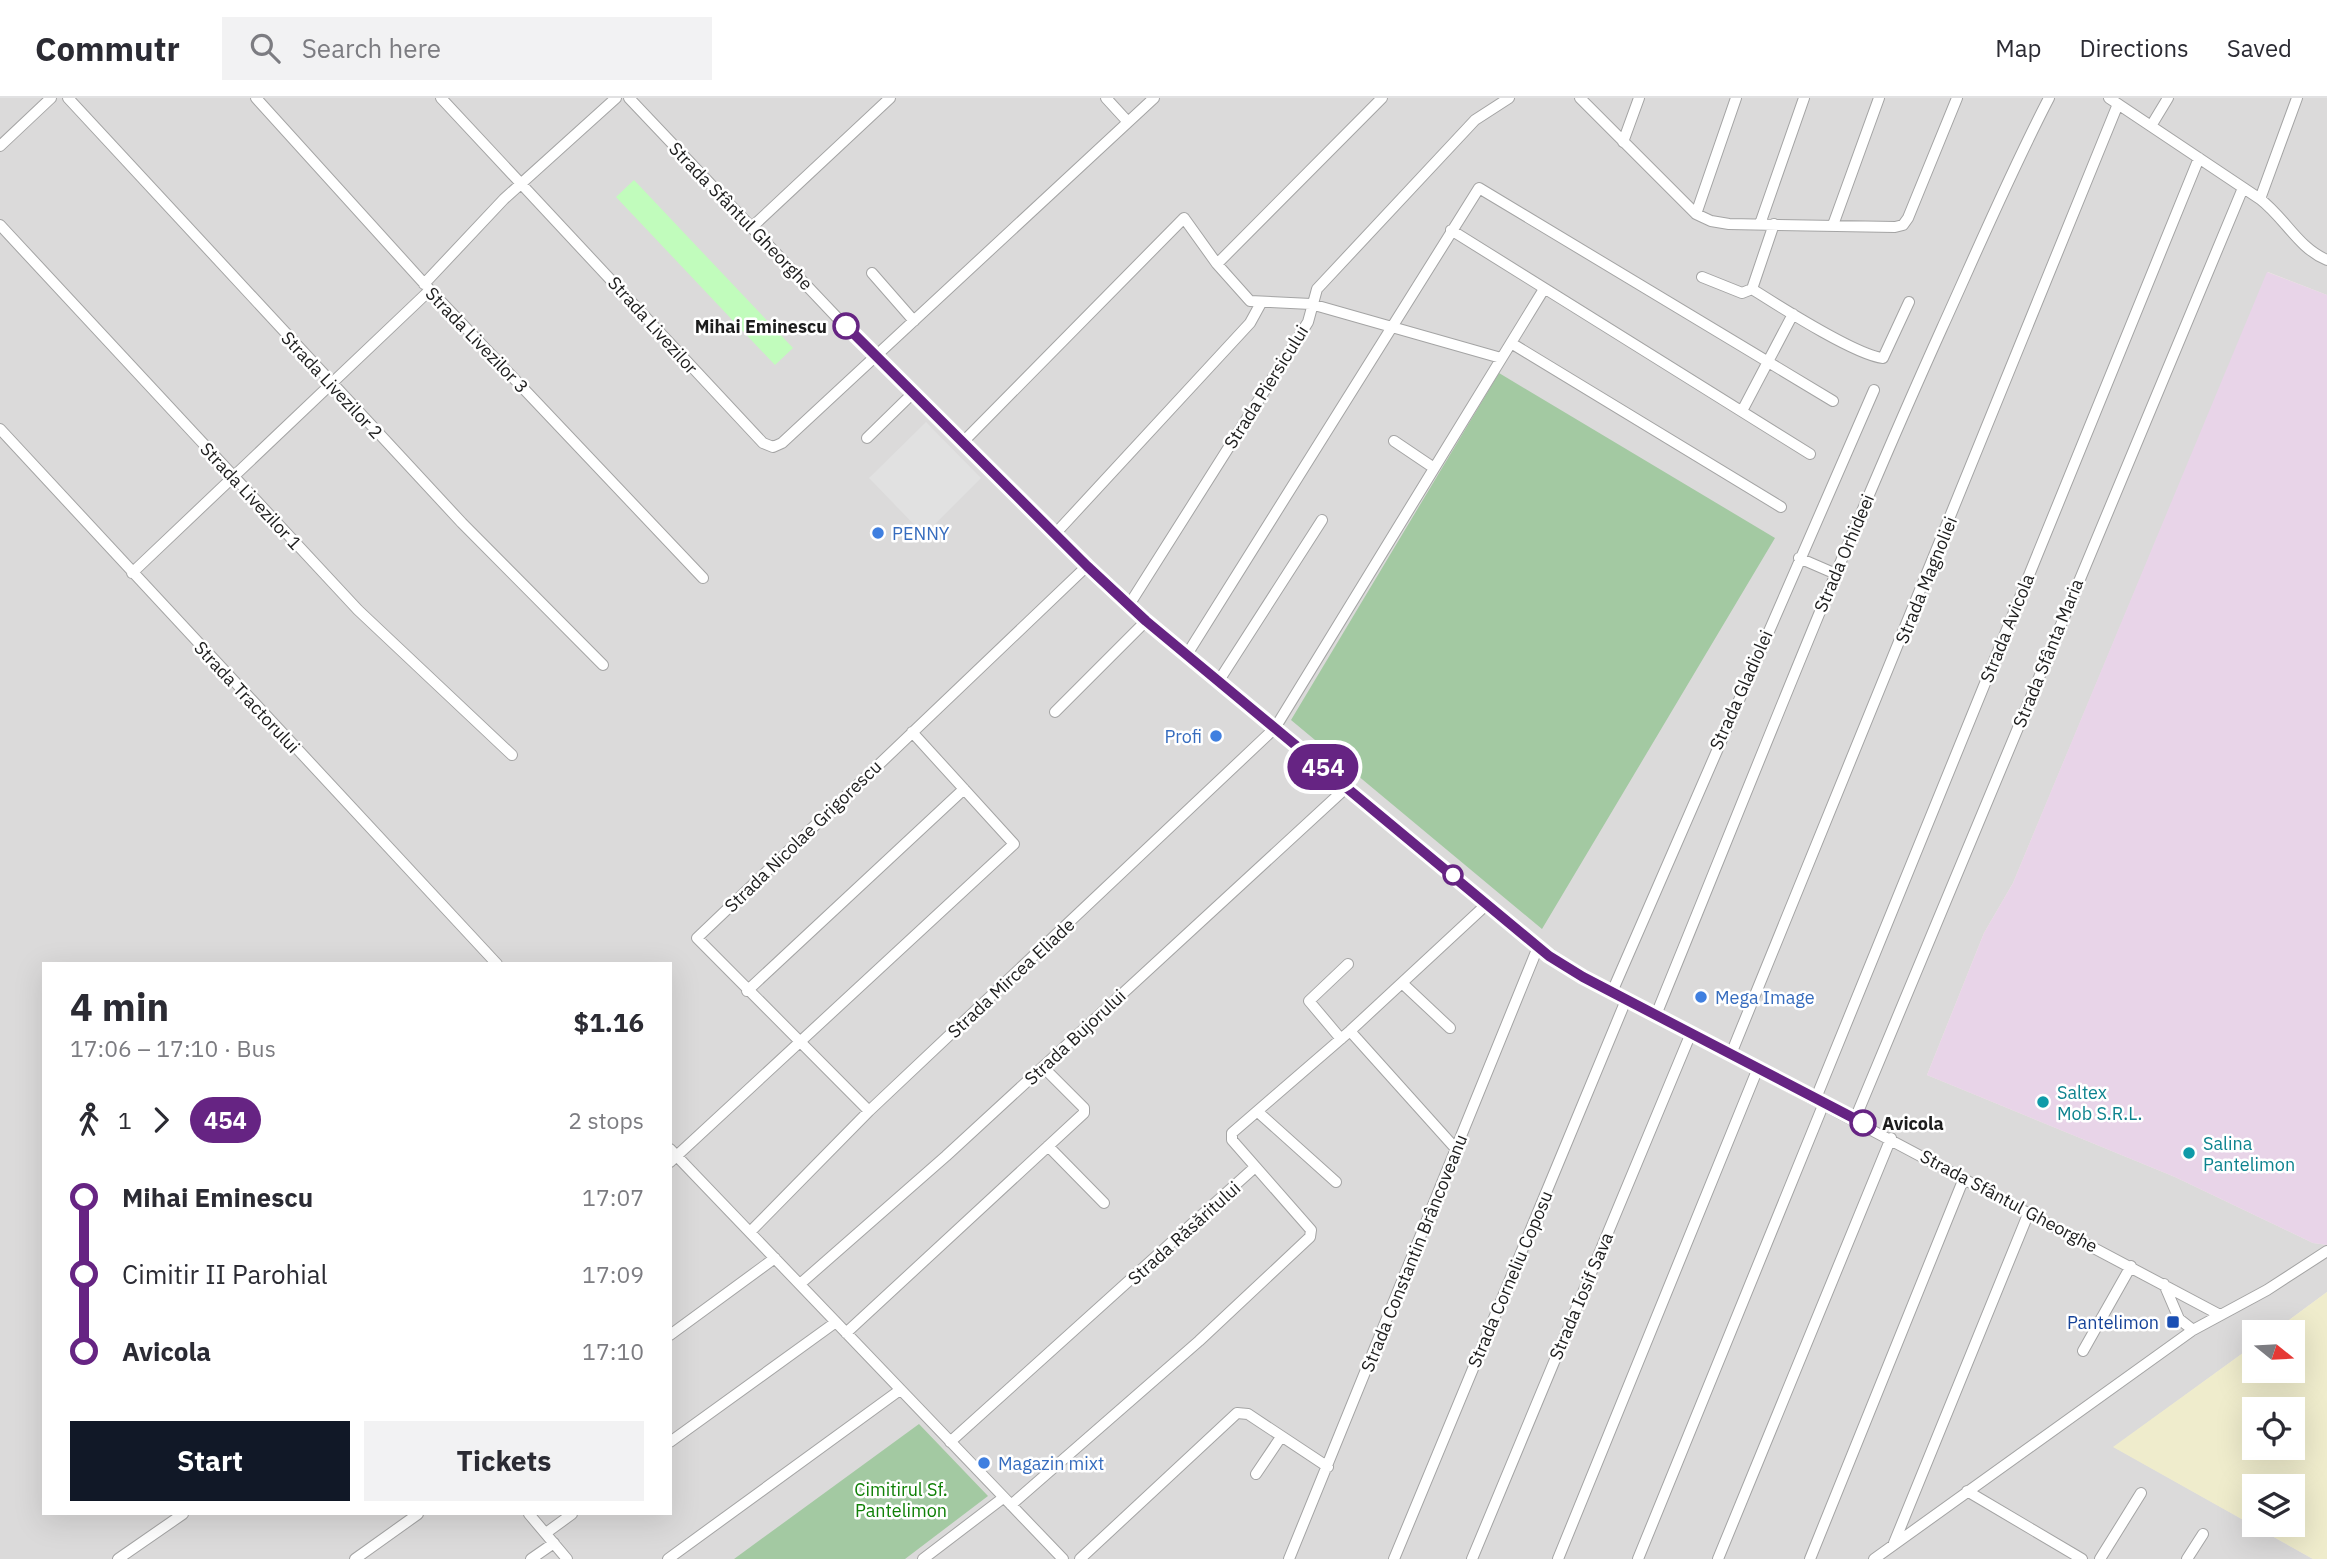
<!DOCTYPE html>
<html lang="en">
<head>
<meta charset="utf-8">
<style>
  body { margin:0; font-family:"IBM Plex Sans",sans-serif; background:#f2f2f3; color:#2b2b33; height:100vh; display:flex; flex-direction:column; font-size:26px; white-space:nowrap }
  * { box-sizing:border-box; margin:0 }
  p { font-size:23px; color:#7c7c81 }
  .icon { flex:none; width:38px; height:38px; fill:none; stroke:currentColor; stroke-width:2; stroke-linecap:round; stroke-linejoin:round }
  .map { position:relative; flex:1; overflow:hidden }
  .drawer { position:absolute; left:42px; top:864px; width:630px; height:553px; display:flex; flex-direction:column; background:#fff; border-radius:0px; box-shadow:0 7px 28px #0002 }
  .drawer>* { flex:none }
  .badge { padding:0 14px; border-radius:23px; font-size:24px; line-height:46px }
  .needle { width:46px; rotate:108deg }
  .fabs { position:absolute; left:2242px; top:1222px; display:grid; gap:14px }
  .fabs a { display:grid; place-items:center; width:63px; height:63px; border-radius:0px; background:#fff; box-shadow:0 7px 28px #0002; font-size:35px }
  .map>.badge { position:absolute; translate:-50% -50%; box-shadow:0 0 0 4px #fff }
  .legs { display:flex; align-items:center; gap:10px; height:77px; padding:0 28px; font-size:23px }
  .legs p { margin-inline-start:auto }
  .head { display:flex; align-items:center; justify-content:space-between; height:119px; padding:0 28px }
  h1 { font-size:38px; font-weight:700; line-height:52px }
  .button { display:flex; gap:14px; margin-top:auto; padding:14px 28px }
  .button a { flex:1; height:80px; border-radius:0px; background:#111827; color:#fff; font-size:28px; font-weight:700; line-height:80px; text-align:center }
  .button a+a { background:#f2f2f3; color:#2b2b33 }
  ul { padding:0 28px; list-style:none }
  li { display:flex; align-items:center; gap:24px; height:77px; font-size:26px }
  li i { display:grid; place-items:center; width:10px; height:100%; margin:0 9px; background:currentColor }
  li i::after { content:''; width:18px; height:18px; margin:-9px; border:5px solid; border-radius:50%; background:#fff }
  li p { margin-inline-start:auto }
  li:first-child i { background:linear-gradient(#0000 50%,currentColor 0) }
  li:last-child i { background:linear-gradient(currentColor 50%,#0000 0) }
  header { display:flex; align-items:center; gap:42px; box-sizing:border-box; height:98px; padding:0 35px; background:#fff; border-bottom:2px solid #e1e1e2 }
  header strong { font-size:33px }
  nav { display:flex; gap:38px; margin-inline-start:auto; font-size:24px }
  .search { width:490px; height:63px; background:#f2f2f3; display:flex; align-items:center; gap:18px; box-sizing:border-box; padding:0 24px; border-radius:0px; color:#7c7c81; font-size:26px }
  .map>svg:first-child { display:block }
</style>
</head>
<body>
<header>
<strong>Commutr</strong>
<div class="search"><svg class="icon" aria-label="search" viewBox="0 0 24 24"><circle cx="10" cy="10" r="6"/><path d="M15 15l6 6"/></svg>Search here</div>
<nav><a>Map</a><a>Directions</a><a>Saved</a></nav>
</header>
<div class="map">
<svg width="2327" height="1461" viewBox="0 0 2327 1461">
  <rect width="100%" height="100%" fill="#efe9e2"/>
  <path fill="#dbdada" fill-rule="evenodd" d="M0 0H2327V197L2268 174 2013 785 1984 835 1927 977 2175 1079 2313 1145 2327 1147V1194L2273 1234H2254V1247L2114 1349 2313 1461H0ZM44 866H670V1416H44Z"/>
  <path fill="#e8d4e8" d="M2267 174 2327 197V1147L2313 1145 2175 1079 1927 977 1984 835 2013 785Z"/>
  <path fill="#efeccc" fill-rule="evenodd" d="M2327 1194V1461H2313L2113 1349 2254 1247V1272H2292V1234H2273ZM2254 1311H2292V1349H2254ZM2254 1388H2292V1426H2254Z"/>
  <path fill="#a3c9a2" d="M1499 275 1775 440 1542 831 1291 622Z
    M919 1326 988 1398 905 1461H734Z"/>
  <path fill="#c1fcbc" d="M634 82 793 250 775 267 616 99Z"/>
  <path fill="#e1e1e1" d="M926 324 981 380 924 437 869 380Z"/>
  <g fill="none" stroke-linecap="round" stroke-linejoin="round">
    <g stroke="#a4a4a4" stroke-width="12">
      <path id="minor" d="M68 0 462 425 603 567
        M256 0 430 192 703 480
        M441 0 763 345 773 349 782 345 1154 0
        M629 0 845 228 1109 489 1186 558 1549 858 1583 879 2220 1217
        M1106 0 1128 24
        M1580 0 1696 116 1711 123 1729 126 1895 129 1903 127 1908 120 1957 0
        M2109 0 2260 101C2285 120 2298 150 2327 162
        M2151 28 2168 0
        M1623 44 1639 0
        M0 48 51 0
        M2260 101 2297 0
        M1696 116 1736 0
        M1760 126 1804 0
        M1774 126 1752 191C1779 208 1855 257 1883 260L1909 204
        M0 127 358 512 512 657
        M1833 127 1879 0
        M751 130 890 0
        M1451 132 1810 356
        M1217 166 1382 0
        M872 175 914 223
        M1702 179 1742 195 1752 191
        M424 186 504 101 616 0
        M1511 245 1781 409
        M1742 313 1793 216
        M0 331 497 866
        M867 340 913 295
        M1394 343 1434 370
        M963 344 1184 120 1217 166 1250 203 1311 206 1501 260
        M1055 436 1250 225 1261 205
        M1799 460 1836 476
        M132 475 430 192
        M1129 507 1308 224 1317 191 1475 22 1509 0
        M1186 558 1479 90 1833 303
        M1218 584 1322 422
        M1055 614 1146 523
        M1402 885 1450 930
        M747 893 964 691
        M1612 894 1874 292
        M1656 917C1750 687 1840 456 1942 230 1977 153 2010 75 2049 0
        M1350 933 1456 1051
        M1341 941 1309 903 1348 866
        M1731 956 2118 6
        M1816 1000 2199 60
        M869 1013 697 840 1087 468
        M1258 1014 1336 1084
        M1855 1021 2243 90
        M1048 1048 1104 1105
        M670 1051 1063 1461
        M670 1064 1014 746 912 634
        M750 1134 869 1013 1275 630 1544 191
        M800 1186 946 1058 1347 689
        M2164 1186 2179 1221 2193 1232
        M846 1235 1084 1015V1010L1043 969
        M670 1237 775 1160
        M2083 1253 2131 1168
        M670 1344 836 1224
        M950 1344 1254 1070
        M1256 1376 1281 1339
        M1967 1393 2082 1461
        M1011 1407 1199 1243 1310 1139 1311 1132 1232 1042V1035L1350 933 1487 806
        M529 1416 567 1461
        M546 1435 572 1416
        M1894 1445 2029 1114
        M118 1461 183 1416
        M355 1461 418 1416
        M531 1461 554 1445
        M668 1461 900 1292
        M923 1461 1003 1400
        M1080 1461 1237 1315 1248 1316 1328 1369
        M1289 1461 1538 849
        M1394 1461 1626 902
        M1472 1461 1691 935
        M1558 1461 1758 970
        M1638 1461 1824 1005
        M1718 1461 1891 1040
        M1810 1461 1964 1080
        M1874 1461 2193 1232 2267 1192 2327 1153
        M2100 1461 2141 1395
        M2187 1461 2203 1436"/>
    </g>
    <use href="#minor" stroke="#fff" stroke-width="10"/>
  </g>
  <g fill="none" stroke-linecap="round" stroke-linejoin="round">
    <g stroke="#fff" stroke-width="16">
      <path id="line-1" d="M846 228 1087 468 1146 523 1549 858 1583 879 1863 1025"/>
    </g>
    <use href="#line-1" stroke="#662483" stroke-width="10"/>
  </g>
  <g fill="#fff" stroke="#662483" stroke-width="3.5">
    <circle cx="846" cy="228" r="12"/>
    <circle cx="1453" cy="777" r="9"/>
    <circle cx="1863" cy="1025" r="12"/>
  </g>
  <g fill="#3f7fe0" stroke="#fff" stroke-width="2.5">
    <circle cx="878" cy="435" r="7"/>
    <circle cx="1216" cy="638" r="7"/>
    <circle cx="1701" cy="899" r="7"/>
    <circle cx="984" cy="1365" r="7"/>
  </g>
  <g fill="#0f9aa8" stroke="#fff" stroke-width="2.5">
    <circle cx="2043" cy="1004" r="7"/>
    <circle cx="2189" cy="1055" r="7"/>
  </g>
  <rect fill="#1a4fb4" stroke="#fff" stroke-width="2.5" x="2166" y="1217" width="14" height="14" rx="3.5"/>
  <g text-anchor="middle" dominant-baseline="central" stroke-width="5" stroke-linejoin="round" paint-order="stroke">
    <g font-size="18" fill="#1d1d1d" stroke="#fff">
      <text transform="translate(741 118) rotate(46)">Strada Sfântul Gheorghe</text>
      <text transform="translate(653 227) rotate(48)">Strada Livezilor</text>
      <text transform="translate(477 242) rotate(46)">Strada Livezilor 3</text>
      <text transform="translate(332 287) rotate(47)">Strada Livezilor 2</text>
      <text transform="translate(1266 289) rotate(-58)">Strada Piersicului</text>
      <text transform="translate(251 398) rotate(47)">Strada Livezilor 1</text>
      <text transform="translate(1844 455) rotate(-67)">Strada Orhideei</text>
      <text transform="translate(1926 482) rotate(-68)">Strada Magnoliei</text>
      <text transform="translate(2007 530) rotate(-68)">Strada Avicola</text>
      <text transform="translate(2048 555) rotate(-68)">Strada Sfânta Maria</text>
      <text transform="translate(1741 592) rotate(-66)">Strada Gladiolei</text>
      <text transform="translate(247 599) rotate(47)">Strada Tractorului</text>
      <text transform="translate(803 738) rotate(-44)">Strada Nicolae Grigorescu</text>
      <text transform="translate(1011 880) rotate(-43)">Strada Mircea Eliade</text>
      <text transform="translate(1075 939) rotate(-43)">Strada Bujorului</text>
      <text transform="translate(2009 1103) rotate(28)">Strada Sfântul Gheorghe</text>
      <text transform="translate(1184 1135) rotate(-42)">Strada Răsăritului</text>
      <text transform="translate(1414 1155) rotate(-68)">Strada Constantin Brâncoveanu</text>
      <text transform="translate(1510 1181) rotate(-67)">Strada Corneliu Coposu</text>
      <text transform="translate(1581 1198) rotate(-67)">Strada Iosif Sava</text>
    </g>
    <g font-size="18" font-weight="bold" fill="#1d1d1d" stroke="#fff" text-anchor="end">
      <text x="827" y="228">Mihai Eminescu</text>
      <text x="1882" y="1025" text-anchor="start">Avicola</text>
    </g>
    <g font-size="18" fill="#366cbe" stroke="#fff" text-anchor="start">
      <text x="892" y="435">PENNY</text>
      <text x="1202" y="638" text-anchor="end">Profi</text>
      <text x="1715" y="899">Mega Image</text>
      <text x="998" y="1365">Magazin mixt</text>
    </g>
    <g font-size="18" fill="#0d838f" stroke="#fff" text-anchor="start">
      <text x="2057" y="994">Saltex<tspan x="2057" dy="21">Mob S.R.L.</tspan></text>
      <text x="2203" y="1045">Salina<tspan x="2203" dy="21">Pantelimon</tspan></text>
    </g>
    <g font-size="18" fill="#164399" stroke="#fff" text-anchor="end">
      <text x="2159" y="1224">Pantelimon</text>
    </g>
    <g font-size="18" fill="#0f8006" stroke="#fff">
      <text x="901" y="1391">Cimitirul Sf.<tspan x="901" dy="21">Pantelimon</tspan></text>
    </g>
  </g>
</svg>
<div class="fabs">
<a><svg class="needle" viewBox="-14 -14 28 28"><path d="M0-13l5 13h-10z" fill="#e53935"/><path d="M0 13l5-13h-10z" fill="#7c7c81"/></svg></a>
<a><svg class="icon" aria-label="locate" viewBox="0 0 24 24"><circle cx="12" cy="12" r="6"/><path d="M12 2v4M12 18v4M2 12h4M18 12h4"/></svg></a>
<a><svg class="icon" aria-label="layers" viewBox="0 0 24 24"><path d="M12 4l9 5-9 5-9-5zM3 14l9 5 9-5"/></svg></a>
</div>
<b class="badge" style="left:1323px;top:669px;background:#662483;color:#fff">454</b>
<section class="drawer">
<div class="head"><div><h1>4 min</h1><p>17:06 – 17:10 · Bus</p></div><b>$1.16</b></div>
<div class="legs"><svg class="icon" aria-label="walk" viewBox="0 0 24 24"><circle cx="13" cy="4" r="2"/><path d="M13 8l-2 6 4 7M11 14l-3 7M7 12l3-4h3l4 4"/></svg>1<svg class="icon" aria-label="forward" viewBox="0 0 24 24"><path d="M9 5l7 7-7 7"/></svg><b class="badge" style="background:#662483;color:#fff">454</b><p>2 stops</p></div>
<ul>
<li><i style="color:#662483"></i><b>Mihai Eminescu</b><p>17:07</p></li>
<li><i style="color:#662483"></i><span>Cimitir II Parohial</span><p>17:09</p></li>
<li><i style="color:#662483"></i><b>Avicola</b><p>17:10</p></li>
</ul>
<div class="button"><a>Start</a><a>Tickets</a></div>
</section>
</div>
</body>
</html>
